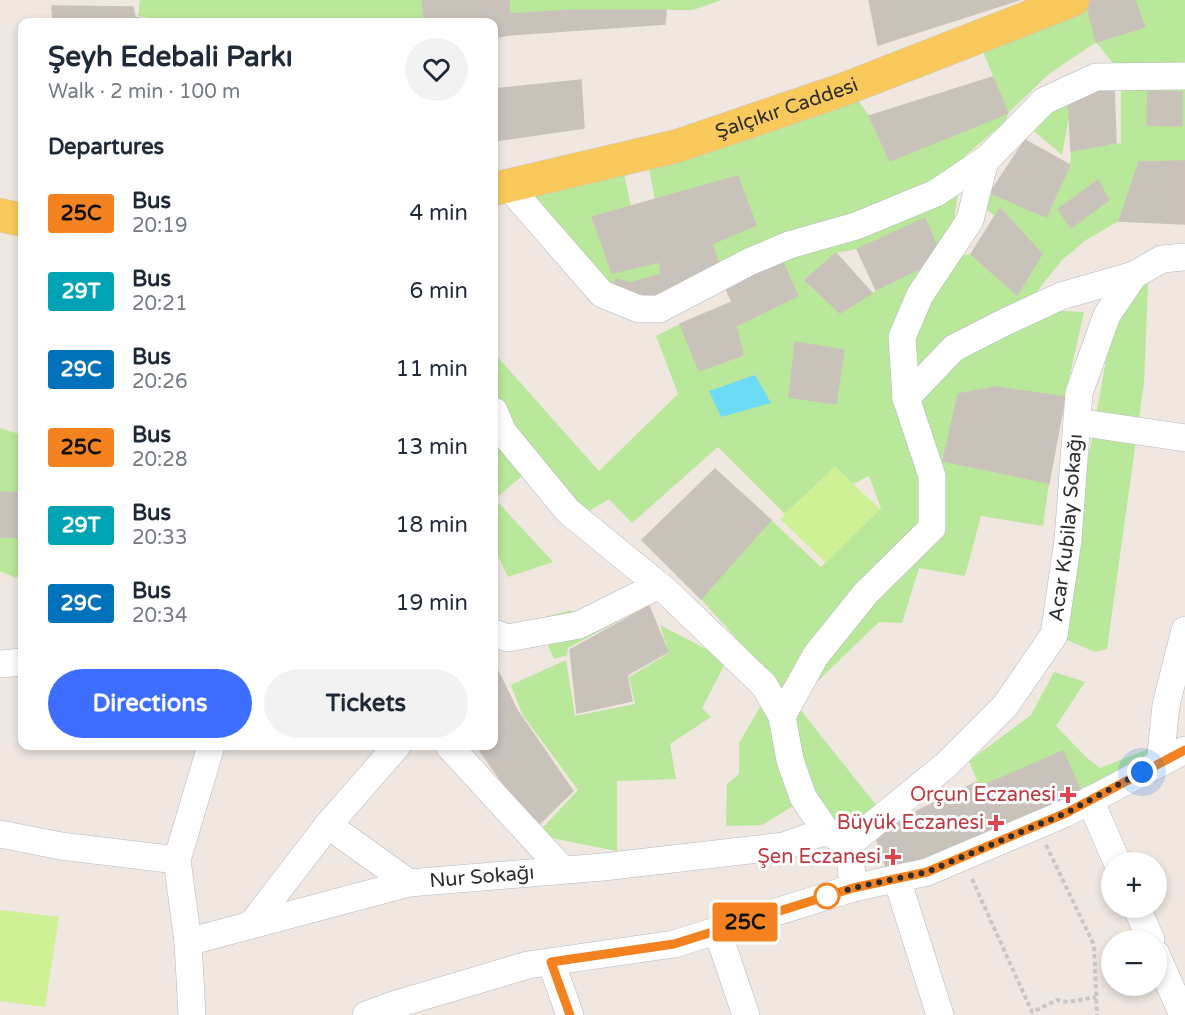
<!DOCTYPE html>
<html lang="en">
<head>
<meta charset="utf-8">
<style>
  body { margin:0; font-family:"Varela Round",sans-serif; background:#f2f2f3; color:#1f2937; height:100vh; display:flex; flex-direction:column; font-size:22px; white-space:nowrap }
  * { box-sizing:border-box; margin:0 }
  p { font-size:20px; color:#747a83 }
  .icon { flex:none; width:33px; height:33px; fill:none; stroke:currentColor; stroke-width:2; stroke-linecap:round; stroke-linejoin:round }
  .map { position:relative; flex:1; overflow:hidden }
  .sheet { position:absolute; left:18px; top:18px; width:480px; height:732px; display:flex; flex-direction:column; background:#fff; border-radius:12px; box-shadow:0 3px 9px #0003 }
  .sheet>* { flex:none }
  .badge { padding:0 12px; border-radius:4px; font-size:21px; line-height:39px }
  .buttons { position:absolute; left:1101px; top:852px; display:grid; gap:12px }
  .buttons a { display:grid; place-items:center; width:66px; height:66px; border-radius:50%; background:#fff; box-shadow:0 3px 9px #0003; font-size:30px }
  .you { position:absolute; width:30px; height:30px; margin:-15px; border:4px solid #fff; border-radius:50%; background:#1a73e8; box-shadow:0 0 0 9px #1a73e833 }
  .map>.badge { position:absolute; translate:-50% -50%; box-shadow:0 0 0 3px #fff }
  h2 { padding:0 30px; font-size:22px; line-height:54px }
  .round { display:grid; place-items:center; flex:none; width:63px; height:63px; border-radius:32px; background:#f2f2f3 }
  .head { display:flex; align-items:center; justify-content:space-between; height:102px; padding:0 30px }
  h1 { font-size:28px; font-weight:800; line-height:45px }
  .button { display:flex; gap:12px; margin-top:auto; padding:12px 30px }
  .button a { flex:1; height:69px; border-radius:36px; background:#3d6eff; color:#fff; font-size:24px; font-weight:800; line-height:69px; text-align:center }
  .button a+a { background:#f2f2f3; color:#1f2937 }
  ul { padding:0; list-style:none }
  li { display:flex; align-items:center; gap:18px; height:78px; padding:0 30px }
  li div { flex:1 }
  li b { display:block; font-size:22px }
  li em { font-style:normal }
  li .badge { min-width:66px; font-weight:700; text-align:center }
  .map>svg:first-child { display:block }
</style>
</head>
<body>
<div class="map">
<svg width="1185" height="1015" viewBox="0 0 1185 1015">
  <rect width="100%" height="100%" fill="#efe7e0"/>
  <path fill="#bae89a" fill-rule="evenodd" d="M140 0H422L425 22H159L158 20 138 16Z
    M509 0H722L693 10H574L509 14Z
    M1135 0H1185V161L1139 162 1119 221 1086 240 1062 260 1023 309 1084 312 1065 397 996 387 958 395 943 461 1049 483 1043 526 981 516 965 576 919 568 902 623 879 622 795 703 880 810 861 831H836L793 806 762 825 726 826 727 784 739 774V743L773 685 791 699 701 599 771 520 821 567 881 508 869 476 853 484 835 467 785 514 718 447 632 523 609 499 582 515 532 462 494 395V353L599 471 678 394 656 336 680 324 700 371 743 355 736 326 798 296 781 258 720 268 712 244 756 225 738 176 655 200 648 164 854 94 869 116 890 161 1008 113 978 39 1086 1 1096 42 1144 27ZM1096 42 1121 73V143L1071 151 1070 165 1046 217 990 193 983 207 995 216 1001 208 1042 254 1017 295 971 254 954 256 955 212 965 156 1006 121 1008 113 1049 74ZM1148 91 1182 92V126L1147 124ZM1098 180 1109 200 1070 228 1058 208ZM924 219 942 258 872 293 840 312 805 280 836 253 857 249ZM796 342 843 350 836 404Z
    M1068 95 1069 117 1062 155 1028 126Z
    M623 170 631 206 592 218 612 273 659 262 661 274 630 283 617 279 610 289 525 190Z
    M1149 260 1144 383 1107 649 1095 652 1053 634 1091 444 1122 271Z
    M494 427 523 475 495 499 553 562 508 577 494 547Z
    M0 428 22 435V493L0 492Z
    M0 537 22 538V573L16 578 0 571Z
    M572 610 578 626 617 614V622L568 648 567 655 554 659 547 643 531 648 529 621Z
    M660 625 727 660 702 708 711 717 670 744 676 779 617 781V851L536 835 578 790 522 714 511 685 566 660 575 716 635 704 629 677 669 653Z
    M1054 672 1085 682 1056 726 1087 758 1100 768 1171 740 1175 754 1081 791 1063 752 980 787 969 761 1031 715Z"/>
  <path fill="#cff095" d="M835 467 880 509 826 563 780 519Z
    M0 910 59 917 45 1007 0 1001Z"/>
  <path fill="#6edbf6" d="M755 375 771 403 721 417 709 391Z"/>
  <path fill="#c8c2bb" stroke="#cbc3b9" stroke-width="1.5" d="M422 0H509L510 22 494 25V22H425Z
    M869 0H1019L878 45Z
    M1092 0H1135L1145 27 1096 42 1086 1Z
    M52 6 133 7 135 17 155 22H53Z
    M574 10H666L665 24 508 35 494 38V25L510 22 509 14Z
    M993 77 1008 113 890 161 869 116Z
    M581 80 584 128 494 141V89Z
    M1114 85 1116 143 1071 151 1068 95Z
    M1148 91 1182 92V126L1147 125Z
    M1025 140 1070 165 1046 217 990 193Z
    M1185 161V224L1119 221 1139 162Z
    M738 176 756 225 712 244 720 268 650 297 634 300 610 289 617 279 630 283 661 274 659 262 612 273 592 217Z
    M1098 180 1109 200 1071 228 1058 209Z
    M1000 208 1042 254 1017 295 971 254Z
    M925 218 942 258 876 290 857 249Z
    M836 253 872 293 840 313 805 280Z
    M781 258 798 296 736 326 743 355 699 371 680 324 732 302 723 282Z
    M795 342 844 350 836 404 789 397Z
    M996 387 1065 397 1049 483 943 461 958 394Z
    M715 469 771 520 701 599 642 540Z
    M0 492 22 493V538L0 537Z
    M649 606 668 652 627 675 632 701 577 713 570 650Z
    M494 663 517 710 494 736Z
    M517 710 573 791 535 828 480 751 485 746H494V736Z
    M1063 751 1081 791 888 873 874 832 977 782 980 787Z"/>
  <g fill="none" stroke-linecap="round" stroke-linejoin="round">
    <g stroke="#b3b7c1" stroke-width="28">
      <g id="minor">
        <path d="M508 186 602 294 639 309H659L749 262 789 245 856 226 936 193 988 158 1044 101 1096 77 1185 76"/>
        <path d="M906 398 902 337 920 295 970 220 985 160"/>
        <path d="M494 411 503 432 568 511 667 592 764 685 782 716 790 760 803 797 826 831"/>
        <path d="M1077 422 1185 438"/>
        <path d="M494 633 508 638 579 625 659 585"/>
        <path d="M0 664 22 662"/>
        <path d="M782 716 816 655 866 593 932 528V476L906 398 954 348 1005 322 1061 296 1134 275 1162 259 1185 257"/>
        <path d="M449 746 563 870"/>
        <path d="M1160 763 1166 705 1185 630"/>
        <path d="M1090 800 1117 862"/>
        <path d="M328 825 397 746"/>
        <path d="M0 834 61 846 177 860"/>
        <path d="M897 879 940 1015"/>
        <path id="s1" d="M853 888 849 844 946 765 1005 706 1054 635 1068 540 1079 393 1107 315 1134 275"/>
        <path d="M1137 908 1151 940"/>
        <path d="M251 925 328 825 409 883"/>
        <path d="M717 930 746 1015"/>
        <path d="M188 942 177 860 211 746"/>
        <path d="M1156 954 1183 1015"/>
        <path d="M551 962 570 1015"/>
        <path id="s2" d="M192 1015 188 942 409 883 603 867 784 846 826 831 849 844"/>
        <path d="M366 1015 387 1007 528 965 674 944 853 888 927 872 1066 813 1185 750"/>
      </g>
    </g>
    <g stroke="#c8c8c8" stroke-width="34">
      <g id="major">
        <path id="s3" d="M494 189 677 146 842 90 1073 0"/>
        <path d="M0 215 22 220"/>
      </g>
    </g>
    <path stroke="#c8c8c8" stroke-width="4" stroke-dasharray="4.5 3" stroke-linecap="butt" d="M1046 845 1094 945 1097 1015
      M972 879 1032 1012 1057 1000 1068 1002 1096 997"/>
    <use href="#minor" stroke="#fff" stroke-width="27"/>
    <use href="#major" stroke="#f9c95b" stroke-width="33"/>
  </g>
  <g fill="none" stroke-linecap="round" stroke-linejoin="round">
    <g stroke="#fff" stroke-width="14">
      <path id="line" d="M570 1015 551 962 674 944 853 888 927 872 1066 813 1185 750"/>
    </g>
    <use href="#line" stroke="#f58220" stroke-width="9"/>
    <path stroke="#2d2d2d" stroke-width="6" stroke-dasharray="0 10.8" d="M827 896 853 888 927 872 1066 813 1142 772"/>
  </g>
  <g fill="#e0444e" stroke="#fff" stroke-width="2">
    <path d="M1065 786h6v6h6v6h-6v6h-6v-6h-6v-6h6z"/>
    <path d="M993 814h6v6h6v6h-6v6h-6v-6h-6v-6h6z"/>
    <path d="M890 848h6v6h6v6h-6v6h-6v-6h-6v-6h6z"/>
  </g>
  <circle fill="#fff" stroke="#f58220" stroke-width="3" cx="827" cy="896" r="12"/>
  <g text-anchor="middle" dominant-baseline="central" stroke-width="6" stroke-linejoin="round" paint-order="stroke">
    <g font-size="20" fill="#2d2d2d" stroke="#fff">
      <text stroke="none"><textPath href="#s3" startOffset="304">Şalçıkır Caddesi</textPath></text>
      <text stroke="none"><textPath href="#s1" startOffset="447">Acar Kubilay Sokağı</textPath></text>
      <text stroke="none"><textPath href="#s2" startOffset="375">Nur Sokağı</textPath></text>
    </g>
    <g font-size="20" fill="#be3a42" stroke="#fff" text-anchor="end">
      <text x="1056" y="795">Orçun Eczanesi</text>
      <text x="984" y="823">Büyük Eczanesi</text>
      <text x="881" y="857">Şen Eczanesi</text>
    </g>
  </g>
</svg>
<div class="buttons">
<a>+</a>
<a>−</a>
</div>
<div class="you" style="left:1142px;top:772px"></div>
<b class="badge" style="left:745px;top:922px;background:#f58220;color:#111">25C</b>
<section class="sheet">
<div class="head"><div><h1>Şeyh Edebali Parkı</h1><p>Walk · 2 min · 100 m</p></div><a class="round"><svg class="icon" aria-label="heart" viewBox="0 0 24 24"><path d="M12 20l-8-8c-3-5 5-10 8-4 3-6 11-1 8 4z"/></svg></a></div>
<h2>Departures</h2>
<ul>
<li><span class="badge" style="background:#f58220;color:#111">25C</span><div><b>Bus</b><p>20:19</p></div><em>4 min</em></li>
<li><span class="badge" style="background:#00a3b4;color:#fff">29T</span><div><b>Bus</b><p>20:21</p></div><em>6 min</em></li>
<li><span class="badge" style="background:#0072bc;color:#fff">29C</span><div><b>Bus</b><p>20:26</p></div><em>11 min</em></li>
<li><span class="badge" style="background:#f58220;color:#111">25C</span><div><b>Bus</b><p>20:28</p></div><em>13 min</em></li>
<li><span class="badge" style="background:#00a3b4;color:#fff">29T</span><div><b>Bus</b><p>20:33</p></div><em>18 min</em></li>
<li><span class="badge" style="background:#0072bc;color:#fff">29C</span><div><b>Bus</b><p>20:34</p></div><em>19 min</em></li>
</ul>
<div class="button"><a>Directions</a><a>Tickets</a></div>
</section>
</div>
</body>
</html>
